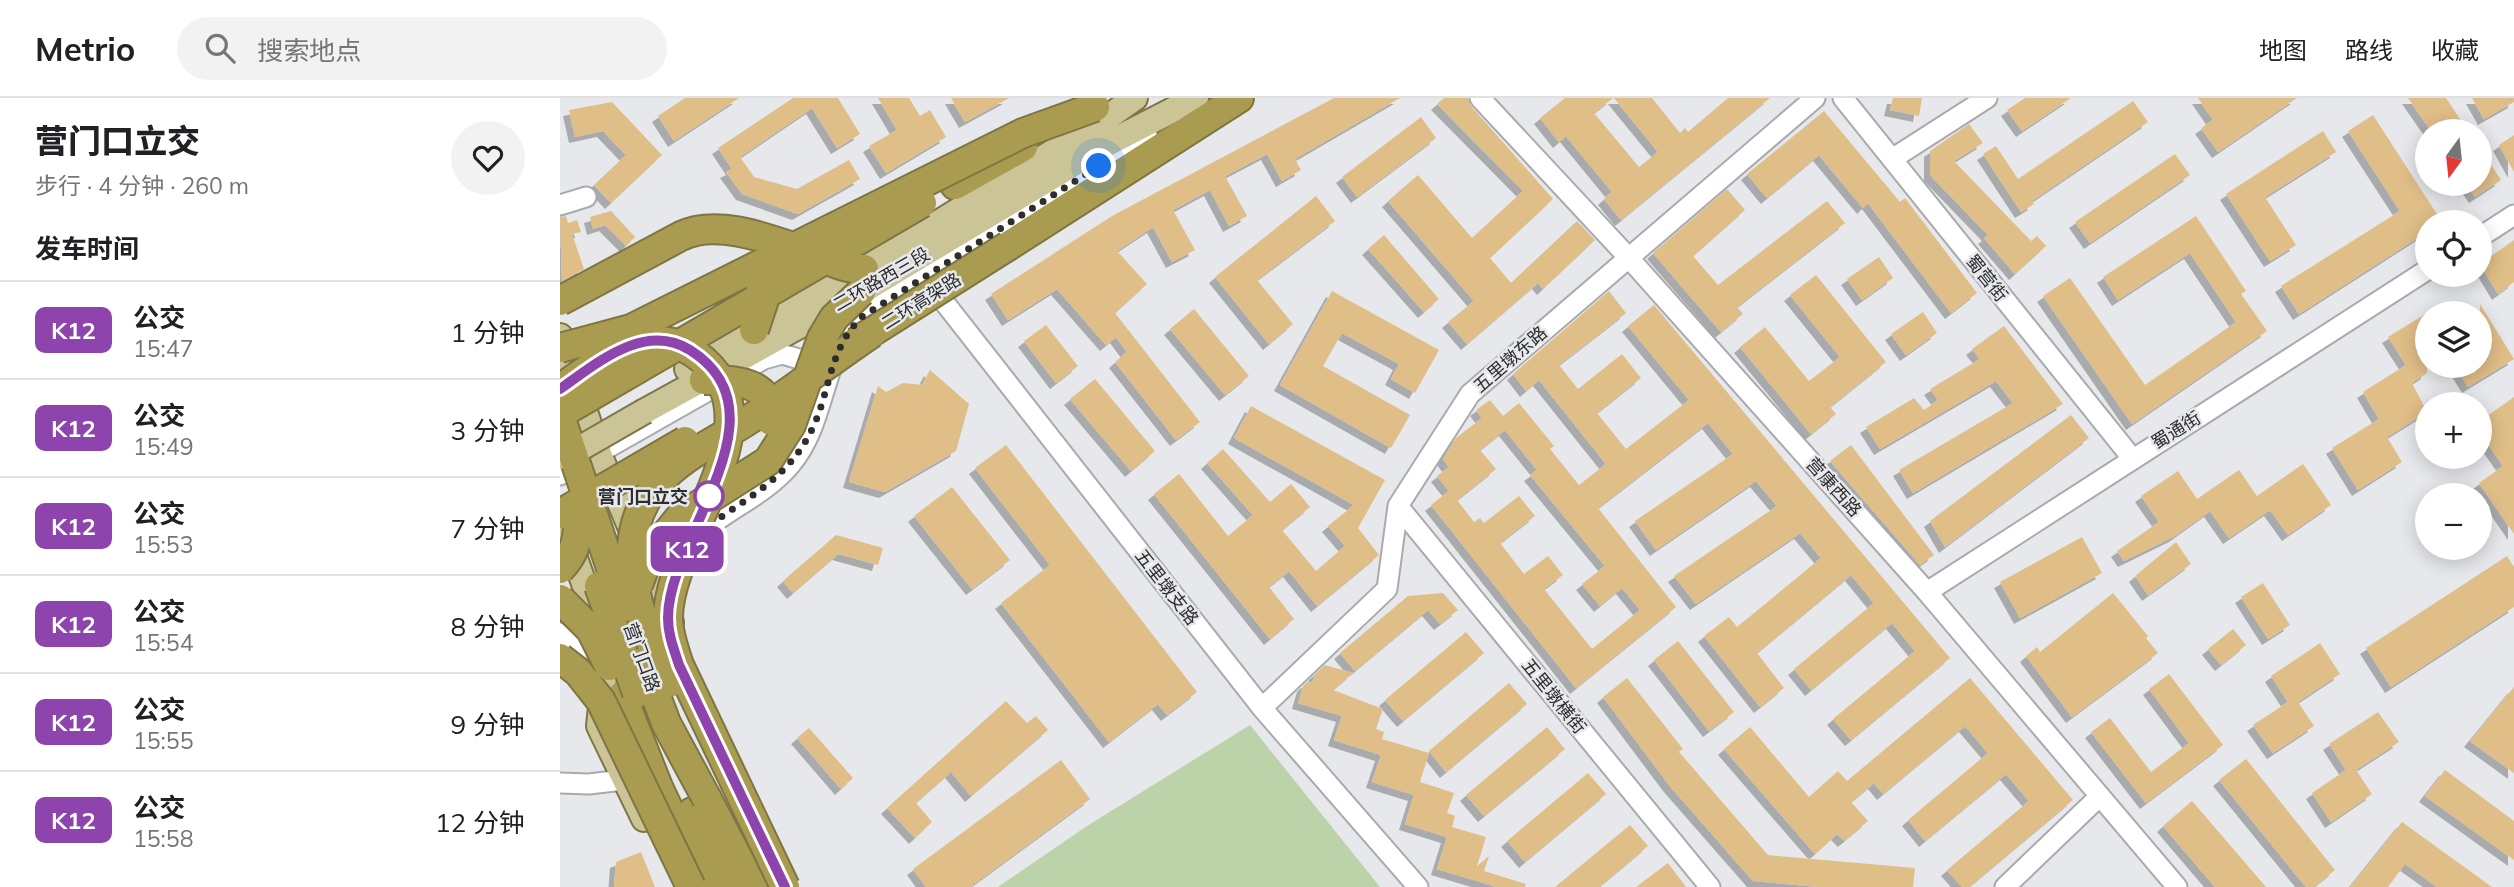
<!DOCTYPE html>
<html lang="zh">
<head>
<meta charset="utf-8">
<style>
  body { margin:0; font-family:Mulish,"Noto Sans SC",sans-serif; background:#f2f2f2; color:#202124; height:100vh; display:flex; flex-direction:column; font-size:26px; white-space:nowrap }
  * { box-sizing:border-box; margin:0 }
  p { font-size:23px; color:#757577 }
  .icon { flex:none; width:38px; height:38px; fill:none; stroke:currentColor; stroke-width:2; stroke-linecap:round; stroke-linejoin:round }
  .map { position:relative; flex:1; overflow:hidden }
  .panel { display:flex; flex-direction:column; background:#fff; width:560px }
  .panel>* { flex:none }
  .badge { padding:0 14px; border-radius:10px; font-size:24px; line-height:46px }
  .needle { width:46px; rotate:195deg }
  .controls { position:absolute; left:1855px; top:21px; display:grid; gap:14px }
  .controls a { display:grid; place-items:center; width:77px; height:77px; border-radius:50%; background:#fff; box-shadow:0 4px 18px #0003; font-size:35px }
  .you { position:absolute; width:35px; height:35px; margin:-18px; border:5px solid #fff; border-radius:50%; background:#1a73e8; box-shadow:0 0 0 10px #1a73e833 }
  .map>.badge { position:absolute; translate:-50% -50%; box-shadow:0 0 0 4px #fff }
  h2 { padding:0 35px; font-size:26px; line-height:63px }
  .round { display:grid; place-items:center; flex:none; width:74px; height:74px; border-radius:37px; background:#f2f2f2 }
  .summary { display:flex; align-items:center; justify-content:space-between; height:119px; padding:0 35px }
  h1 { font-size:33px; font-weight:800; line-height:52px }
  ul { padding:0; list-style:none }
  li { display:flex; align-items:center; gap:21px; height:98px; padding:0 35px; border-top:2px solid #e0e0e0 }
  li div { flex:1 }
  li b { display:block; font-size:26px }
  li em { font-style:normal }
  li .badge { min-width:77px; font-weight:700; text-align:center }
  header { display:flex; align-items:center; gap:42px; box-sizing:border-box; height:98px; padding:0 35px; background:#fff; border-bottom:2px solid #e0e0e0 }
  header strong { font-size:33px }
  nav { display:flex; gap:38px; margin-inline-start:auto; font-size:24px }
  .search { width:490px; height:63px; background:#f2f2f2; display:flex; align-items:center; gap:18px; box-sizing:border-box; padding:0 24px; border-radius:38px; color:#757577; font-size:26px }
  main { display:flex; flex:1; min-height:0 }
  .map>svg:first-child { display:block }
</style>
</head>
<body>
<header>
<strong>Metrio</strong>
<div class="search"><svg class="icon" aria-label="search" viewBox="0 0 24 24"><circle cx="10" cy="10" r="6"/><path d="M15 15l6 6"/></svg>搜索地点</div>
<nav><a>地图</a><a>路线</a><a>收藏</a></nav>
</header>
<main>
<section class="panel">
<div class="summary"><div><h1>营门口立交</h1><p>步行 · 4 分钟 · 260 m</p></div><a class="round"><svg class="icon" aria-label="heart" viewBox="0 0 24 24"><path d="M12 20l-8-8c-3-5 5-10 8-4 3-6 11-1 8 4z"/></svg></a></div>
<h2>发车时间</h2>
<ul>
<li><span class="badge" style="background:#8e44ad;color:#fff">K12</span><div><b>公交</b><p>15:47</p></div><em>1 分钟</em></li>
<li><span class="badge" style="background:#8e44ad;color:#fff">K12</span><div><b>公交</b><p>15:49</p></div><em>3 分钟</em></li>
<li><span class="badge" style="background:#8e44ad;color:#fff">K12</span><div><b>公交</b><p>15:53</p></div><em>7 分钟</em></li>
<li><span class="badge" style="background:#8e44ad;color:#fff">K12</span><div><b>公交</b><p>15:54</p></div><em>8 分钟</em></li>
<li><span class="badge" style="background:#8e44ad;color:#fff">K12</span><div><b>公交</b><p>15:55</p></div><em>9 分钟</em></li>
<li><span class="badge" style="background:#8e44ad;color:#fff">K12</span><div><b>公交</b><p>15:58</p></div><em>12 分钟</em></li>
</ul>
</section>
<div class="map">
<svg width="1954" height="789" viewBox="0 0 1954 789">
  <defs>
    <filter id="shadow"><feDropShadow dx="-6" dy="6" stdDeviation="0" flood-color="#0004"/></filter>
  </defs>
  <rect width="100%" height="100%" fill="#e7e8eb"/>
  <path fill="#bcd2a9" d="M690 627 820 789H438L527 728Z"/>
  <path fill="#e0be88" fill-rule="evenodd" filter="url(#shadow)" d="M125 0H179L114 43 98 18Z
    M233 0H278L300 36 277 50 252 10 180 59 194 79 237 91 289 62 300 81 238 116 182 96 166 74 172 71 158 50Z
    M318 0H349L360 18 370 12 386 39 326 75 309 48 337 32Z
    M391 0H449L405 24Z
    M774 0H840L735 61 741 72 722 83 707 56 665 78 687 118 669 128 650 92 613 112 635 152 612 164 593 129 557 153 587 186 555 215 640 324 616 342 555 264 567 254 556 239 546 247 497 191 448 222 431 196 552 118Z
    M884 0H908L911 8 993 101 930 160 951 185 1017 123 1035 142 983 191 978 185 907 246 888 224 914 203 828 103 858 77 912 140 963 93 877 6Z
    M1005 0H1053L1034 15 1079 69 1098 54 1054 0H1092L1120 35 1125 30 1128 34 1168 0H1210L1061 122 1044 101 1052 94 1006 38 999 44 980 20Z
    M1333 0H1362L1359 18 1330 12Z
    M1465 0H1511L1462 33 1447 12Z
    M1638 0H1737L1658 54 1641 30 1653 22Z
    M1848 0H1886L1908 33H1871Z
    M1912 0H1954V4L1924 21Z
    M1573 3 1588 24 1472 103 1474 106 1461 114 1423 56 1436 48 1458 81Z
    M52 4 102 57 51 105 34 87 66 57 43 33 15 39 9 12Z
    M1264 13 1340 104 1345 100 1417 195 1391 215 1308 105 1303 110 1259 57 1207 100 1187 76Z
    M1813 17 1882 124H1867V134L1739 216 1721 188 1840 113 1788 33Z
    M861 19 876 40 797 99 782 79Z
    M1409 26 1423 45 1394 63 1471 143 1477 138 1486 148 1455 176 1424 140 1428 137 1370 77V53Z
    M1763 33 1776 54 1705 99 1736 147 1710 163 1666 96Z
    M1954 37V74L1939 47Z
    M1920 50 1941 82 1915 99 1906 86H1920Z
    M1615 56 1630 77 1530 145 1515 124Z
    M1167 91 1185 112 1133 158 1158 187 1267 103 1285 125 1177 209 1183 216 1161 234 1093 155Z
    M756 98 775 123 697 182 733 226 709 246 655 179Z
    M51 113 75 139 66 148 45 127 33 131 30 119Z
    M6 118 8 125 17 122 21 134 12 136 24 171 2 183 0 119Z
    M1636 118 1686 193 1681 196 1707 233 1572 326 1483 198 1510 180 1585 287 1676 224 1630 155 1558 202 1543 179Z
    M824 137 879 201 864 214 808 151Z
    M1954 142V184L1938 196 1920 166Z
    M1319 159 1333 180 1302 202 1287 181Z
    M1256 177 1326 264 1270 309 1276 316 1251 336 1180 249 1205 229 1249 283 1280 259 1230 197Z
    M772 193 879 252 855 295 831 281 839 266 782 235 763 268 850 317 831 350 720 287Z
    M1049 193 1066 215 999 267 1018 291 1062 256 1081 280 1037 315 1066 351 1129 302 1068 228 1094 207 1390 560 1291 642 1273 621 1355 553 1332 525 1251 592 1234 571 1314 505 1291 477 1197 555 1224 590 1200 609 1144 538 1169 519 1177 529 1261 460 1240 435 1136 506 1114 478 1217 408 1196 383 1096 452 1075 423 1173 356 1148 325 1038 410 1116 509 1016 590 871 407 889 393 877 378 889 369 883 361 896 340 922 320 916 312 930 302 943 318 959 305 994 348 990 351 1019 387 1046 366 979 282 966 293 953 276ZM945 332 977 372 970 377 1045 468 1022 486 1040 508 1062 490 1080 512 1032 551 984 491 1003 477 988 458 964 476 940 445 975 418 959 398 924 425 920 420 914 424 897 402 936 371 920 352Z
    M1920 206 1954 261 1908 289 1895 268H1920Z
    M634 211 689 278 665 297 610 231Z
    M1363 214 1377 235 1346 257 1331 236Z
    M1867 215V275L1852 285 1867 314 1827 339 1842 364 1798 392 1772 350 1819 321 1803 294 1846 267 1828 239Z
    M486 227 518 268 496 285 464 243Z
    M1444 228 1503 306 1353 395 1339 372 1453 305 1436 283 1320 351 1306 329 1354 300 1364 312 1378 302 1370 291 1420 261 1412 251Z
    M370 272 409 306 396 353 325 394 289 384 318 288 326 294 343 285 362 287Z
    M535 281 595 353 571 373 510 301Z
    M1954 299V436L1919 385 1943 368 1920 335V323Z
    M691 308 825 382 798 430 819 457 757 508 729 473 709 489 734 521 710 541 594 396 619 376 668 438 693 417 647 365 663 351 710 404 731 386 750 409 722 432 756 473 785 448 768 428 794 407 674 340Z
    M1511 317 1529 340 1385 449 1370 423Z
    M446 347 637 594 607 617 598 606 549 644 441 505 490 467 415 370Z
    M1291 347 1374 457 1360 467 1270 363Z
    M1743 366 1771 407 1728 437 1710 412 1669 440 1650 413 1615 438 1564 463 1557 453 1599 424 1581 398 1618 373 1637 401 1679 372 1697 398Z
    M392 389 450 462 412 491 354 418Z
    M276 437 323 450 318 467 278 456 233 495 223 483Z
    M1522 439 1542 475 1460 520 1440 484Z
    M1616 444 1631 466 1588 497 1575 478Z
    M1947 458 1954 469V509L1831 589 1806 550Z
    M1703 485 1730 527 1708 541 1681 499Z
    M883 495 898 512 880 526 868 512 795 573 780 555 848 498Z
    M1553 495 1588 538 1586 540 1598 555 1512 619 1466 558 1477 549 1480 554Z
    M1673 531 1686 547 1661 567 1648 551Z
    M906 534 924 555 843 623 825 602Z
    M1118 543 1174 614 1149 633 1094 562Z
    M1760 545 1780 576 1738 604 1754 628 1713 655 1693 627 1728 604 1711 578Z
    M765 567 793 575 773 592 823 611 816 631 824 634 822 641 869 655 860 684 894 695 887 715 895 718 892 729 926 739 917 768 929 758 924 773 966 786 965 789H937L877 771 887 739 845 726 854 697 812 684 821 657 774 642 782 618 738 605 743 588 747 584 752 585 755 576Z
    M1609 576 1663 647 1586 705 1531 634 1550 620 1591 674 1629 645 1589 591Z
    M1067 580 1123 651 1119 654 1208 757 1355 770 1353 789H1259L1193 783 1109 687 1043 599Z
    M1410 580 1513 702 1409 789H1402L1387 772 1469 703 1446 676 1365 743 1348 722 1428 655 1405 628 1323 696 1314 685 1291 704 1308 723 1284 743 1277 736 1255 756 1164 651 1190 629 1249 699 1278 673 1287 683Z
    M949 585 967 606 886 674 869 653Z
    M1954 589V675L1910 643Z
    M446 603 467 625 476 618 488 632 411 698 391 674 356 705 372 724 355 740 327 710Z
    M1818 614 1839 644 1796 672 1812 696 1771 724 1752 695 1786 672 1769 646Z
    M987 629 1005 651 924 718 906 697Z
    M249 630 293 680 281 691 237 640Z
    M1686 661 1775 772 1754 789H1746L1659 682Z
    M501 662 530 701 410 789H366L353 771Z
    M1885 672 1954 723V762L1865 698Z
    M1028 675 1046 696 965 764 947 743Z
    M1632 703 1706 789H1655L1603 728Z
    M1842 724 1932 789H1877L1845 766 1828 789H1790Z
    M1070 727 1088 748 1039 789H995Z
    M81 754 95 789H54L56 764Z
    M1108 765 1126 789H1076Z"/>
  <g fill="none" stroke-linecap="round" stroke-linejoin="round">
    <g stroke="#a9aaad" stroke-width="23">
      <path id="minor" d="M920 0 1068 159 1367 494 1617 789
        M1283 0 1572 360
        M1332 61 1427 0
        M0 107 26 99
        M1920 139 1954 117
        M366 181 702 610 858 789
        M0 377 204 261 222 256 263 268
        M838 408 1150 789
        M133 441C163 413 205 398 231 366 268 322 260 258 303 218L587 36
        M1367 494 1867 172
        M0 535 13 546 23 582
        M702 610 827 491 838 408 910 296 1255 0
        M0 685 29 686 63 682
        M1445 789 1540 698"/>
    </g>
    <g stroke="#7e7544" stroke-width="28">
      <path id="major" d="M0 238 39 356 111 524
        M127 271 304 171 541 24 575 0
        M85 313 301 194 545 47 636 0
        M7 438 47 550 39 628 84 721"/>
    </g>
    <g stroke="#7e7544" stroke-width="32">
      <path id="highway" d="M395 87 463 49
        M448 148 679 0
        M62 598 98 689 145 789
        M147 701 193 789
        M132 714 169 789"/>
    </g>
    <use href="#minor" stroke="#fff" stroke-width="19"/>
    <use href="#major" stroke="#cbc496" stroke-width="24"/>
    <use href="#highway" stroke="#a99c50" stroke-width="28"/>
    <g stroke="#7e7544" stroke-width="28" stroke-linecap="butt">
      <path id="major-bridge" d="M5 359 85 313"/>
    </g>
    <g stroke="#7e7544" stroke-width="32" stroke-linecap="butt">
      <path id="highway-bridge" d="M0 203 121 138C158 120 211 142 247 154 267 161 283 171 304 171
        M194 232 203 205 201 188
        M296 244 448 148
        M0 250 71 231 463 35 535 9
        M144 282C173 282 214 282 211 323
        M0 291C37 265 87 222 134 255 227 319 108 440 108 520 108 537 114 551 119 567L225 789
        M0 316 362 105
        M0 318 64 509
        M0 416 125 343
        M0 471C14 457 18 443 18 424
        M78 487 89 457 120 419 208 363 231 327 262 240 274 220 301 194
        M39 488 77 595
        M0 501 31 532 49 568
        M0 560 18 574 41 603 131 789
        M83 564 106 625 147 701
        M109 585C79 521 44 435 106 377 130 354 163 339 190 321 231 293 271 263 312 235"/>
    </g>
    <use href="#major-bridge" stroke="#cbc496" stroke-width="24"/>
    <use href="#highway-bridge" stroke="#a99c50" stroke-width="28"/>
  </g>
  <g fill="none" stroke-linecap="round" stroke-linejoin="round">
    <g stroke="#fff" stroke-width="16">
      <path id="line" d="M0 291C35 267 84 223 130 252 231 316 108 438 108 520 108 537 114 551 119 567L225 789"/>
    </g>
    <use href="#line" stroke="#8e44ad" stroke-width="10"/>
    <path stroke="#2d2d2e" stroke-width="7" stroke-dasharray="0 12.6" d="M149 398 161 419C204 390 237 370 257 320 271 283 272 247 303 218L539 68"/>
  </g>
  <circle fill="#fff" stroke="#8e44ad" stroke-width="3.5" cx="149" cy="398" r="14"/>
  <g text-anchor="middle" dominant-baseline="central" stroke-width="5" stroke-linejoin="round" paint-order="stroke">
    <g font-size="18" fill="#2d2d2e" stroke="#e7e8eb">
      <text transform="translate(1427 180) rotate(51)">蜀营街</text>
      <text transform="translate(321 181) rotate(-30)">二环路西三段</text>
      <text transform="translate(361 203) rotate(-32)">二环高架路</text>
      <text transform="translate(950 261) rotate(-41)">五里墩东路</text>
      <text transform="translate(1616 332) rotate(-32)">蜀通街</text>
      <text transform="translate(1274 389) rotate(48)">营康西路</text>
      <text transform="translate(607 489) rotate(52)">五里墩支路</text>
      <text transform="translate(82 559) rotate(70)">营门口路</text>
      <text transform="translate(994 598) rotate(51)">五里墩横街</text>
    </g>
    <g font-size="18" font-weight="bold" fill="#2d2d2e" stroke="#e7e8eb" text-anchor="end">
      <text x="128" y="398">营门口立交</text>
    </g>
  </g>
</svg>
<div class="controls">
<a><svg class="needle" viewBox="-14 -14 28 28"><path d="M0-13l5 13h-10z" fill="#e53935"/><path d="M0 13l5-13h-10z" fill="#757577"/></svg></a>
<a><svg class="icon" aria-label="locate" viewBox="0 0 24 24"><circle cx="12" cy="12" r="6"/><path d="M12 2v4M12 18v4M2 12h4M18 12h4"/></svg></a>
<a><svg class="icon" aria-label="layers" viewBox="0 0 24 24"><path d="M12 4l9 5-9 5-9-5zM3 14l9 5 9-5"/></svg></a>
<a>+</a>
<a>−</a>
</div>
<div class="you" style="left:539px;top:68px"></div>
<b class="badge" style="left:127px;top:451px;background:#8e44ad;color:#fff">K12</b>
</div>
</main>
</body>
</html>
